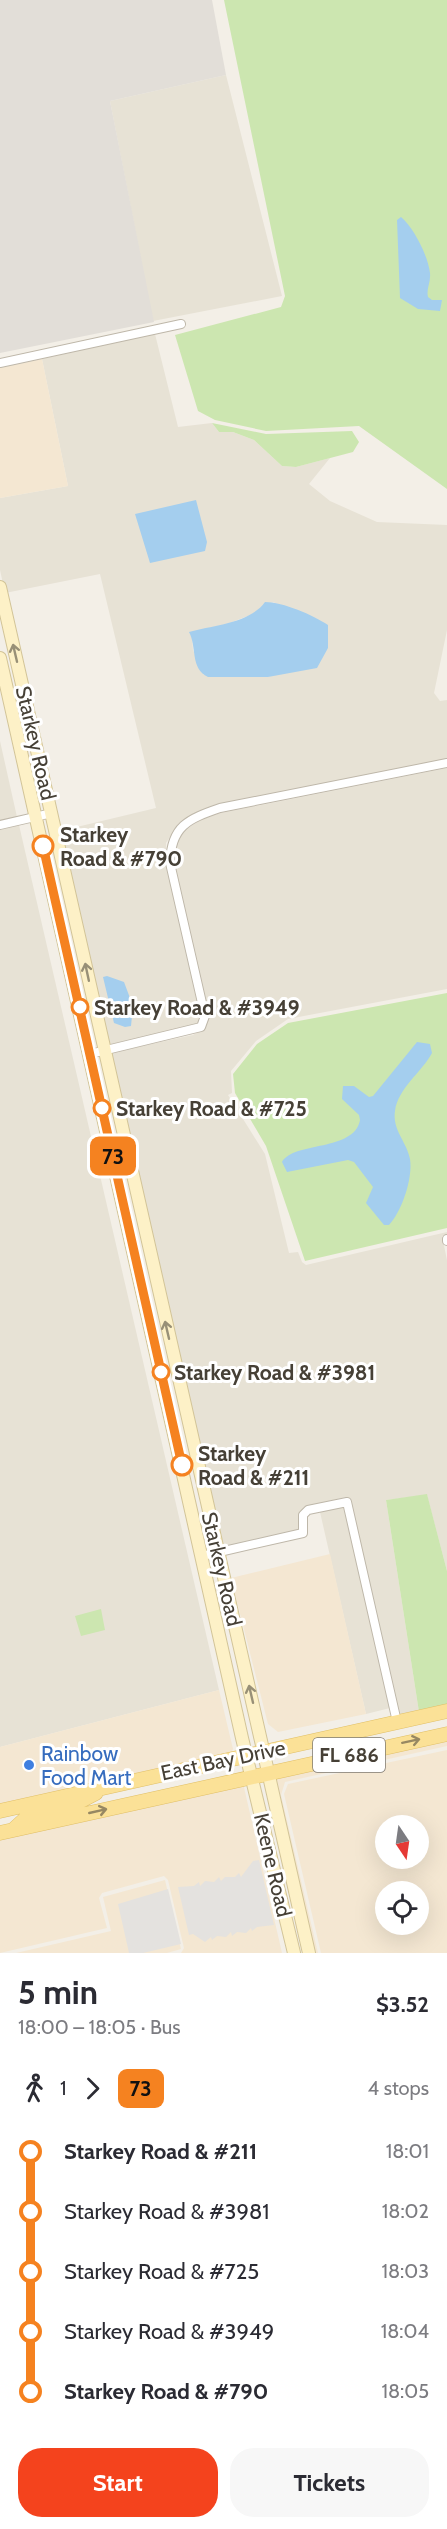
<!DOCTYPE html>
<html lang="en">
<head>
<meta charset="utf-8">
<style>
  body { margin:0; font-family:Cabin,sans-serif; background:#f7f7f7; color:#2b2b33; height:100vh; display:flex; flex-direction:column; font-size:22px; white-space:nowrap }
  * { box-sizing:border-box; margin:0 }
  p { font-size:20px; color:#7c7c81 }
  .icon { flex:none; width:33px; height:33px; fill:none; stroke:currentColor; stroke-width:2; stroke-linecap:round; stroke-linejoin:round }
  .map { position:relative; height:1953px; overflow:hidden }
  .details { display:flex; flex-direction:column; background:#fff; flex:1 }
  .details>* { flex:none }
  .badge { padding:0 12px; border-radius:9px; font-size:21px; line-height:39px }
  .needle { width:39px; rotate:167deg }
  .controls { position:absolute; left:375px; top:1815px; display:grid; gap:12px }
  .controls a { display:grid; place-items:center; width:54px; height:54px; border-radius:50%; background:#fff; box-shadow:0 6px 24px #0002; font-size:30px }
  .map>.badge { position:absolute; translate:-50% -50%; box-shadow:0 0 0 3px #fff }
  .legs { display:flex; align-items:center; gap:9px; height:66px; padding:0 18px; font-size:20px }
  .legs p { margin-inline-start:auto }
  .summary { display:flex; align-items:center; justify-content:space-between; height:102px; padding:0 18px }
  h1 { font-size:33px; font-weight:700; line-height:45px }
  .button { display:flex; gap:12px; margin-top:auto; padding:12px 18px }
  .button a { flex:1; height:69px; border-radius:24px; background:#f4431d; color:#fff; font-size:24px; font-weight:700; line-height:69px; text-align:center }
  .button a+a { background:#f7f7f7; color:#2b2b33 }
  ul { padding:0 18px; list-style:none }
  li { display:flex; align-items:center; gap:21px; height:60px; font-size:22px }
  li i { display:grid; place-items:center; width:9px; height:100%; margin:0 8px; background:currentColor }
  li i::after { content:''; width:15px; height:15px; margin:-8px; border:4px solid; border-radius:50%; background:#fff }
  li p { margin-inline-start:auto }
  li:first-child i { background:linear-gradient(#0000 50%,currentColor 0) }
  li:last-child i { background:linear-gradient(currentColor 50%,#0000 0) }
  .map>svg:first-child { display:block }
</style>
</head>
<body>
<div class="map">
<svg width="447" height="1953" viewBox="0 0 447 1953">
  <rect width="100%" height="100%" fill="#f3efe7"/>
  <path fill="#e7e2d5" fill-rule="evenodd" d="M226 75 282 296 153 321 110 101Z
    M155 334 178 427 212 423 219 432H233L254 440 282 466 296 467 330 458 309 484 330 501 377 522 447 525V630L434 693 440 701 447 700V759L219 804 198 811 179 823 166 843V864L200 1015 198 1023 190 1026 107 1045 60 831 156 808 100 574 5 593 0 570V498L68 486 42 359ZM273 602 287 608 328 643V648L268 677 204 675 193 650 192 637 259 612 262 606Z
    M0 741 17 817 0 821Z
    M447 768V989L288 1019 256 1041 231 1071 232 1093 228 1095 265 1154 289 1253 298 1252 302 1262 306 1265 447 1232V1235L442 1236 447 1260V1571L427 1495 386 1500 419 1712 400 1716 351 1501 346 1497 307 1506 299 1515V1530L224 1546 188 1407 109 1053 193 1035 205 1028 174 862V845L185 830 201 819 221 813Z
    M19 825 219 1690 0 1747V830Z
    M344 1507 390 1708 366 1714 320 1512Z"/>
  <path fill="#f4e7d2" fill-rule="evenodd" d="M42 359 68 486 0 498V368Z
    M330 1554 366 1714 278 1732 268 1724 231 1578Z
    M219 1690 233 1749 231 1754 0 1806V1747Z
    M447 1739V1746L285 1782 281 1795 318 1953H313L274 1776Z
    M447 1750V1953H321L284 1794 288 1784ZM386 1826H418V1858H386ZM386 1892H418V1924H386Z
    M243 1783 282 1953H181L184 1948 168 1880 164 1876 102 1893 99 1898 107 1928 0 1953V1838Z
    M165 1880 181 1949 167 1953H16L111 1931 103 1897Z"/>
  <path fill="#e2ded8" d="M0 0H212L226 75 110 101 154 322 0 353Z"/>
  <path fill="#cce6b0" d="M224 0H447V489L359 426 266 431 215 420 198 411 175 335 281 307 285 296Z
    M212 423 266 434 352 431 359 442 353 452 296 467 282 466 254 440 233 432H219Z
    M447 993V1228L305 1261 266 1146 235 1093 233 1074 257 1044 288 1023Z
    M427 1494 447 1571V1706L419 1712 386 1500Z
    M101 1609 105 1630 81 1636 75 1616Z"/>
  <path fill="#e4e2df" d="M259 1860 274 1925 257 1927 252 1931 251 1928 246 1933 237 1932 232 1936 231 1932 226 1937 217 1936 212 1940 211 1937 205 1942 193 1934 189 1935 178 1887 194 1886 199 1882 200 1886 205 1881 214 1882 219 1877 221 1881 225 1877H235L239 1873 241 1877 253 1861Z
    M168 1889 181 1944 143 1953H129L118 1904Z"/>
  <path fill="#a4ceee" d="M401 217C414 228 428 256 430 273 431 282 426 289 428 297L432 300H442L440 311 418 309 400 298 397 220Z
    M196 500 207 542 205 551 150 563 135 514Z
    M265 602C283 602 313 615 328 625V648L317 668 268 677H208C190 669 197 646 189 632 214 625 250 623 265 602Z
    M107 976 124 982 133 1006 131 1026 125 1027 114 1023 103 977Z
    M417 1042 430 1044 432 1053C422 1072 398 1088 395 1111 392 1130 407 1142 410 1159 413 1178 402 1211 389 1225H384L366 1203 373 1187 354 1162 348 1160 287 1172 282 1162C294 1141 354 1152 360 1120L359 1115 342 1099 343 1086H354L369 1097 373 1096Z"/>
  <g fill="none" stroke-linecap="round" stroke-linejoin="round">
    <g stroke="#beb7a9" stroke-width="10">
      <path id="minor" d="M0 363 181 324
        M0 825 52 813
        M90 1054 201 1027 205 1016 170 863C171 826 188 819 220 808L447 763
        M447 1239V1241
        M202 1556 303 1533V1515L308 1510 347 1502 397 1722"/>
    </g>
    <g stroke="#d2c498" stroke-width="14">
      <path id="secondary" d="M0 587 309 1953
        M0 658 242 1738 294 1953"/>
    </g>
    <g stroke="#e0bf67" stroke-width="15">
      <path id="primary" d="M0 1811 447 1711
        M14 1829 26 1818 71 1806 96 1793
        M0 1833 447 1734"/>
    </g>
    <use href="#minor" stroke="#fff" stroke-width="8"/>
    <use href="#secondary" stroke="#fdf1c7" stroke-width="12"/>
    <use href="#primary" stroke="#fbe197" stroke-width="14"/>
  </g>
  <defs><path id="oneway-shaft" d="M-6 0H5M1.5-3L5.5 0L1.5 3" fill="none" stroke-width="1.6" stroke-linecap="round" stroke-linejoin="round" transform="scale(1.5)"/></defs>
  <g stroke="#989077">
    <use href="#oneway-shaft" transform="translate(15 653) rotate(-103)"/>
    <use href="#oneway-shaft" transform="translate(87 972) rotate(-102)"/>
    <use href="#oneway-shaft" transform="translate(167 1330) rotate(-103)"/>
    <use href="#oneway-shaft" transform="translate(251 1694) rotate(-103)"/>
  </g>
  <g stroke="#978862">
    <use href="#oneway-shaft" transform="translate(411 1741) rotate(-12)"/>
    <use href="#oneway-shaft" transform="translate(98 1811) rotate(-13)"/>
  </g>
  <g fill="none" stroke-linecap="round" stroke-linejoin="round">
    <g stroke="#fff" stroke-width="14">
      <path id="line-1" d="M43 846 182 1465"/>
    </g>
    <use href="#line-1" stroke="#f58220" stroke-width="9"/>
  </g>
  <g fill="#fff" stroke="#f58220" stroke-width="3">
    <circle cx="43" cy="846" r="10"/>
    <circle cx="80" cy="1007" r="8"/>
    <circle cx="102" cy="1108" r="8"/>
    <circle cx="161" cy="1372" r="8"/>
    <circle cx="182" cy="1465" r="10"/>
  </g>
  <circle fill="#3f7fe0" stroke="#fff" stroke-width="2" cx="29" cy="1765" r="6"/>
  <g text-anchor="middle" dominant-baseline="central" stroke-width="6" stroke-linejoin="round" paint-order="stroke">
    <rect fill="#fff" stroke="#7e7972" stroke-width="1.5" x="313" y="1738" width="72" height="34" rx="4.5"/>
    <g font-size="20" font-weight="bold" fill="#464036">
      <text x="349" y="1755">FL 686</text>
    </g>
    <g font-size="21" fill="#464036" stroke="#fff">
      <text transform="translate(36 743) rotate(77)">Starkey Road</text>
      <text transform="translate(222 1569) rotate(77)">Starkey Road</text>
      <text transform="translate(223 1760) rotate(-12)">East Bay Drive</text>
      <text transform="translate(273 1865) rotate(77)">Keene Road</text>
    </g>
    <g font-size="21" font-weight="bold" fill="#464036" stroke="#fff" text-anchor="start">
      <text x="60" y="834">Starkey<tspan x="60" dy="24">Road &amp; #790</tspan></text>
      <text x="94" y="1007">Starkey Road &amp; #3949</text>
      <text x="116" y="1108">Starkey Road &amp; #725</text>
      <text x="174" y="1372">Starkey Road &amp; #3981</text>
      <text x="198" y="1453">Starkey<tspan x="198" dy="24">Road &amp; #211</tspan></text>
    </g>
    <g font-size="21" fill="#366cbe" stroke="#fff" text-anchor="start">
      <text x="41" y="1753">Rainbow<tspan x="41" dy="24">Food Mart</tspan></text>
    </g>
  </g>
</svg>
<div class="controls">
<a><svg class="needle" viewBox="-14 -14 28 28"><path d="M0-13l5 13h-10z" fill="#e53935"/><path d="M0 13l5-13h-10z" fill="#7c7c81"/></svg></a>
<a><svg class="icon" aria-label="locate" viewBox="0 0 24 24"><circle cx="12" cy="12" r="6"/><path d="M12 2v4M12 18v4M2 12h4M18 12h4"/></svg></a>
</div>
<b class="badge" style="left:113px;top:1156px;background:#f58220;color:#111">73</b>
</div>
<section class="details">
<div class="summary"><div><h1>5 min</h1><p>18:00 – 18:05 · Bus</p></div><b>$3.52</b></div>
<div class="legs"><svg class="icon" aria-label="walk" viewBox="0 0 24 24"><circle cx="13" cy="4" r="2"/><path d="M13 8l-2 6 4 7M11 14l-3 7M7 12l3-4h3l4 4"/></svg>1<svg class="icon" aria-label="forward" viewBox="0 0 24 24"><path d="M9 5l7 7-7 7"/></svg><b class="badge" style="background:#f58220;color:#111">73</b><p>4 stops</p></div>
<ul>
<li><i style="color:#f58220"></i><b>Starkey Road &amp; #211</b><p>18:01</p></li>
<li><i style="color:#f58220"></i><span>Starkey Road &amp; #3981</span><p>18:02</p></li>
<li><i style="color:#f58220"></i><span>Starkey Road &amp; #725</span><p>18:03</p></li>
<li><i style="color:#f58220"></i><span>Starkey Road &amp; #3949</span><p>18:04</p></li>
<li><i style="color:#f58220"></i><b>Starkey Road &amp; #790</b><p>18:05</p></li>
</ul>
<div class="button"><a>Start</a><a>Tickets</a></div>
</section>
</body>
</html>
